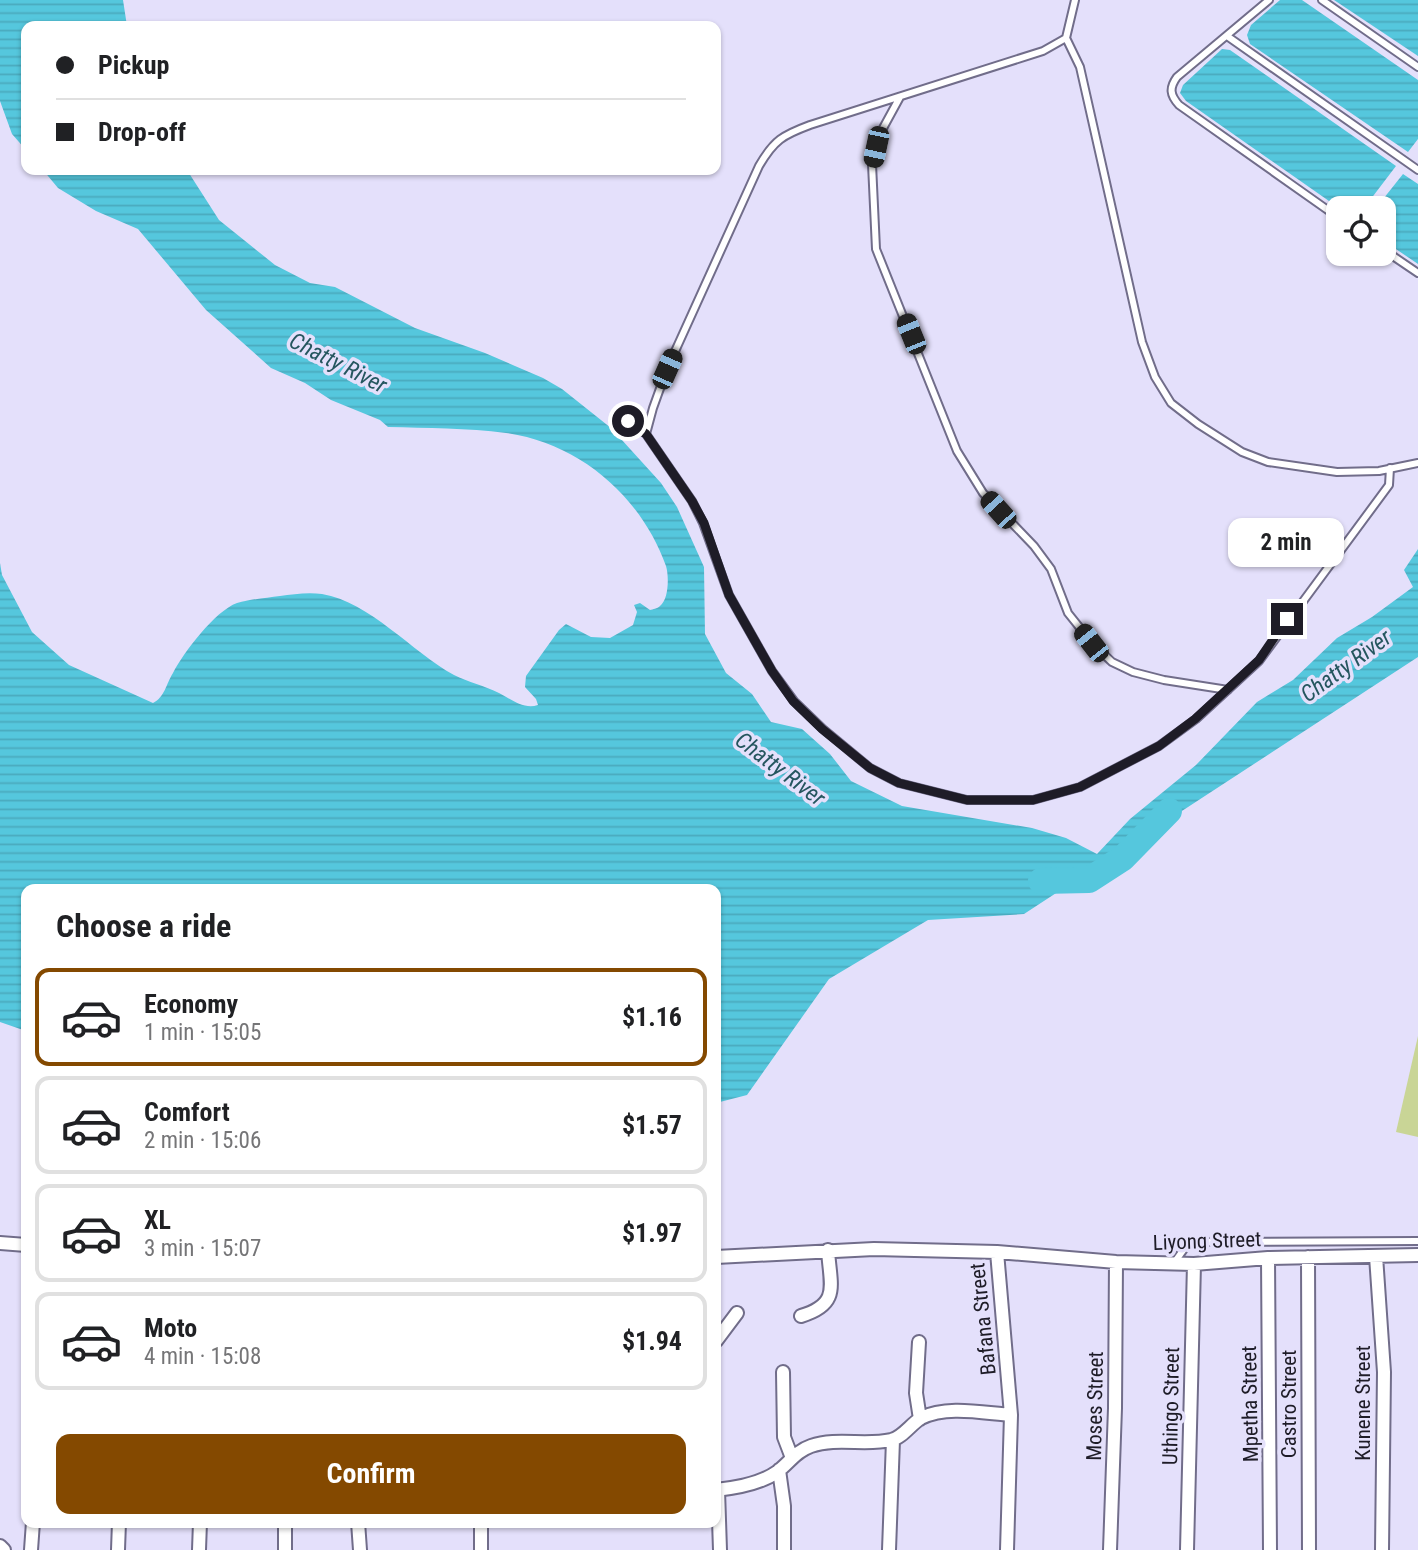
<!DOCTYPE html>
<meta charset="utf-8">
<style>
:root{--surface:#fff;--page:#f6f6f6;--text:#202124;--muted:#757577;--line:#e0e0e0;--accent:#844900}
body{margin:0;font-family:"Roboto Condensed",sans-serif;background:var(--page);color:var(--text);height:100vh;display:flex;flex-direction:column;font-size:26px;white-space:nowrap}
*{box-sizing:border-box;margin:0}
p{font-size:23px;color:var(--muted)}
.icon{flex:none;width:38px;height:38px;fill:none;stroke:currentColor;stroke-width:2;stroke-linecap:round;stroke-linejoin:round}
.map{position:relative;flex:1;overflow:hidden}
.sheet{position:absolute;left:21px;top:884px;width:700px;height:644px;display:flex;flex-direction:column;background:var(--surface);border-radius:14px;box-shadow:0 2px 5px #0004}
.sheet>*{flex:none}
.guide{position:absolute;left:21px;top:21px;width:700px;height:154px;border-radius:14px;box-shadow:0 2px 5px #0004;display:grid;align-content:center;height:154px;padding:0 35px;background:var(--surface)}
.buttons{position:absolute;left:1326px;top:196px;display:grid;gap:14px}
.buttons a{display:grid;place-items:center;width:70px;height:70px;border-radius:14px;background:var(--surface);box-shadow:0 2px 5px #0004;font-size:35px}
.end{position:absolute;width:32px;height:32px;margin:-16px;border:9px solid #1e1c27;background:#fff;box-shadow:0 0 0 4px #fff}
.from{border-radius:50%}
.bubble{position:absolute;height:49px;border-radius:14px;background:var(--surface);box-shadow:0 2px 5px #0004;font-size:23px;font-weight:700;line-height:49px;text-align:center}
.car{position:absolute;width:21px;height:42px;margin:-21px -10px;border-radius:9px;box-shadow:0 0 5px 2px #0007;background:linear-gradient(#222 24%,#8ab4d8 0 40%,#222 0 76%,#8ab4d8 0 86%,#222 0)}
.guide b{display:flex;align-items:center;gap:24px;height:66px;font-size:26px}
.guide b+b{border-top:2px solid var(--line)}
.guide i{width:18px;height:18px;background:var(--text)}
ul{padding:0;list-style:none}
li{display:flex;align-items:center;gap:21px;height:98px;margin:0 14px 10px;padding:0 21px;border:4px solid var(--line);border-radius:14px}
li div{flex:1}
li b{display:block;font-size:26px}
li em{font-style:normal;font-weight:700}
li.selected{border-color:var(--accent)}
li>.icon{width:63px;height:63px;stroke-width:1.5}
h2{padding:0 35px;font-size:32px;line-height:84px}
.primary-button{display:flex;gap:14px;margin-top:auto;padding:14px 35px}
.primary-button a{flex:1;height:80px;border-radius:14px;background:var(--accent);color:#fff;font-size:28px;font-weight:700;line-height:80px;text-align:center}
.map>svg:first-child{display:block}
.grass{fill:#c9d596}
.water{fill:url(#water-rules)}
.lines{fill:none;stroke-linecap:round;stroke-linejoin:round}
.river{stroke:#55c7dd;stroke-width:26}
.lane-casing{stroke:#716d8a;stroke-width:10}
.street-casing{stroke:#716d8a;stroke-width:16}
.lane{stroke:#fff;stroke-width:6}
.street{stroke:#fff;stroke-width:12}
.route{stroke:#1e1c27;stroke-width:9}
.labels{text-anchor:middle;dominant-baseline:central;stroke-width:7;stroke-linejoin:round;paint-order:stroke}
.street-label{font-size:21px;fill:#1e1c27;stroke:#e4e0fb}
.water-label{font-size:23px;font-style:italic;fill:#25565f;stroke:#e4e0fb}
</style>
<div class="map">
<svg width="1418" height="1550" viewBox="0 0 1418 1550">
<defs>
<pattern id="water-rules" width="6" height="5" patternUnits="userSpaceOnUse" patternTransform="scale(1.75)"><rect width="6" height="5" fill="#55c7dd"/><path d="M0 2.5h6" fill="none" stroke="#4aaabe"/></pattern>
</defs>
<rect width="100%" height="100%" fill="#e4e0fb"/>
<path class="grass" d="M1418,1036V1137L1396,1132Z"/>
<path class="water" d="M0,0H123L127,26H26V150L12,134L0,101Z
M1280,0H1302L1418,80V139L1408,152L1250,44L1247,35L1251,25Z
M1334,0H1418V56Z
M1222,49L1230,50L1396,166L1364,208H1339L1186,101L1180,93L1183,85Z
M43,170H187L219,220L275,265L310,283L335,287L415,328L485,353L543,378L562,389L611,428L661,483L677,507L704,567L705,634L726,673L752,694L771,722L802,729L830,754L851,781L902,806L1032,828L1066,838L1097,854L1130,819L1196,765L1257,702L1293,680L1337,638L1372,617L1413,587L1404,570L1418,549V657L1024,914L928,920L829,979L747,1095L716,1103V889H26V1031L0,1022V563L2,575L32,632L69,665L153,703C165,697 166,684 173,673C184,652 215,611 237,603C251,599 266,598 280,596C293,594 309,592 322,594C370,602 412,652 454,675C468,682 485,686 499,693C511,699 524,710 538,705L536,699L525,687L526,676L559,630L566,624L591,637L610,638L633,625L637,612L634,605L640,603L650,610C653,609 657,609 660,606C669,599 669,576 666,566C641,496 579,443 506,433C467,428 427,428 388,427L380,420L331,400L305,383L271,368L206,310L138,229L96,211L58,188Z
M1403,174L1418,184V264L1384,241V208H1376Z"/>
<g class="lines">
<path class="river" d="M1041,881L1089,880L1123,858L1169,811"/>
<defs>
<path id="lane" d="M1269,0L1177,77C1169,88 1170,95 1179,105L1339,218
M1322,0L1418,67
M1227,36L1418,170
M1066,38L1080,67L1142,342L1155,377L1171,403L1198,424L1242,452L1268,462L1337,472L1379,471L1418,463
M900,97L882,130L872,164L876,249L957,451L983,493L1034,546L1051,569L1068,613L1092,643L1112,662L1133,672L1164,680L1228,690
M1384,250L1418,273
M628,421L646,434L692,501L703,523L729,595L772,671L794,701L823,729L870,768L899,783L967,800H1033L1080,787L1159,746L1196,719L1259,661L1389,485L1390,468
M646,434L653,408L667,369L759,166C774,140 783,135 810,125L1043,51L1066,38L1075,0
M1174,1263L1184,1249L1194,1242L1418,1241"/>
<path id="street" d="M0,1243L26,1245
M997,1252L1116,1262L1194,1264L1268,1258L1418,1255
M1376,1256L1384,1372L1382,1550
M716,1257L874,1249L997,1252L1011,1415L1007,1550
M1308,1257L1309,1550
M1268,1258L1270,1550
M801,1316C841,1304 830,1285 828,1250
M716,1341L737,1313
M919,1342L916,1393L920,1419
M783,1372L784,1437L792,1458
M779,1470L784,1506V1550
M716,1490C736,1488 760,1484 777,1472C789,1463 796,1451 811,1446C837,1437 865,1446 891,1440C902,1438 911,1424 921,1418C947,1405 983,1413 1011,1415
M718,1490L720,1550
M358,1522L360,1550
M481,1522V1550
M0,1546L4,1550
M31,1550L33,1522
M118,1550L119,1522
M199,1550L200,1522
M285,1550V1522
M889,1550L893,1440
M1110,1550L1115,1408L1116,1262
M1187,1550L1194,1264"/>
</defs>
<use href="#lane" class="lane-casing"/>
<use href="#street" class="street-casing"/>
<use href="#lane" class="lane"/>
<use href="#street" class="street"/>
</g>
<g class="lines">
<path class="route" d="M628,421L646,434L692,501L704,523L729,595L772,671L793,701L822,729L870,768L899,783L967,800H1033L1080,787L1159,746L1195,719L1259,660L1287,619"/>
</g>
<g class="labels">
<g class="street-label">
<text transform="translate(1207 1241) rotate(-2)">Liyong Street</text>
<text transform="translate(983 1319) rotate(-96)">Bafana Street</text>
<text transform="translate(1363 1403) rotate(-90)">Kunene Street</text>
<text transform="translate(1250 1404) rotate(-91)">Mpetha Street</text>
<text transform="translate(1289 1404) rotate(-90)">Castro Street</text>
<text transform="translate(1095 1406) rotate(-89)">Moses Street</text>
<text transform="translate(1171 1406) rotate(-89)">Uthingo Street</text>
</g>
<g class="water-label">
<text transform="translate(338 363) rotate(27)">Chatty River</text>
<text transform="translate(1346 666) rotate(-36)">Chatty River</text>
<text transform="translate(780 769) rotate(37)">Chatty River</text>
</g>
</g>
</svg>
<div class="buttons">
<a><svg class="icon" aria-label="locate" viewBox="0 0 24 24"><circle cx="12" cy="12" r="6"/><path d="M12 2v4M12 18v4M2 12h4M18 12h4"/></svg></a>
</div>
<i class="end from" style="left:628px;top:421px"></i>
<i class="end" style="left:1287px;top:619px"></i>
<div class="bubble" style="left:1228px;top:518px;width:116px">2 min</div>
<i class="car" style="left:876px;top:147px;rotate:192deg"></i>
<i class="car" style="left:911px;top:334px;rotate:338deg"></i>
<i class="car" style="left:667px;top:369px;rotate:24deg"></i>
<i class="car" style="left:998px;top:510px;rotate:318deg"></i>
<i class="car" style="left:1091px;top:643px;rotate:322deg"></i>
<div class="guide">
<b><i class="from"></i>Pickup</b>
<b><i></i>Drop-off</b>
</div>
<section class="sheet">
<h2>Choose a ride</h2>
<ul>
<li class="selected"><svg class="icon" aria-label="car" viewBox="0 0 24 24"><path d="M5 17H2v-5l4-1 3-4h7l3 4 3 1v5h-3M9 17h6M6 11h13"/><circle cx="7" cy="17" r="2"/><circle cx="17" cy="17" r="2"/></svg><div><b>Economy</b><p>1 min · 15:05</p></div><em>$1.16</em></li>
<li><svg class="icon" aria-label="car" viewBox="0 0 24 24"><path d="M5 17H2v-5l4-1 3-4h7l3 4 3 1v5h-3M9 17h6M6 11h13"/><circle cx="7" cy="17" r="2"/><circle cx="17" cy="17" r="2"/></svg><div><b>Comfort</b><p>2 min · 15:06</p></div><em>$1.57</em></li>
<li><svg class="icon" aria-label="car" viewBox="0 0 24 24"><path d="M5 17H2v-5l4-1 3-4h7l3 4 3 1v5h-3M9 17h6M6 11h13"/><circle cx="7" cy="17" r="2"/><circle cx="17" cy="17" r="2"/></svg><div><b>XL</b><p>3 min · 15:07</p></div><em>$1.97</em></li>
<li><svg class="icon" aria-label="car" viewBox="0 0 24 24"><path d="M5 17H2v-5l4-1 3-4h7l3 4 3 1v5h-3M9 17h6M6 11h13"/><circle cx="7" cy="17" r="2"/><circle cx="17" cy="17" r="2"/></svg><div><b>Moto</b><p>4 min · 15:08</p></div><em>$1.94</em></li>
</ul>
<div class="primary-button"><a>Confirm</a></div>
</section>
</div>
